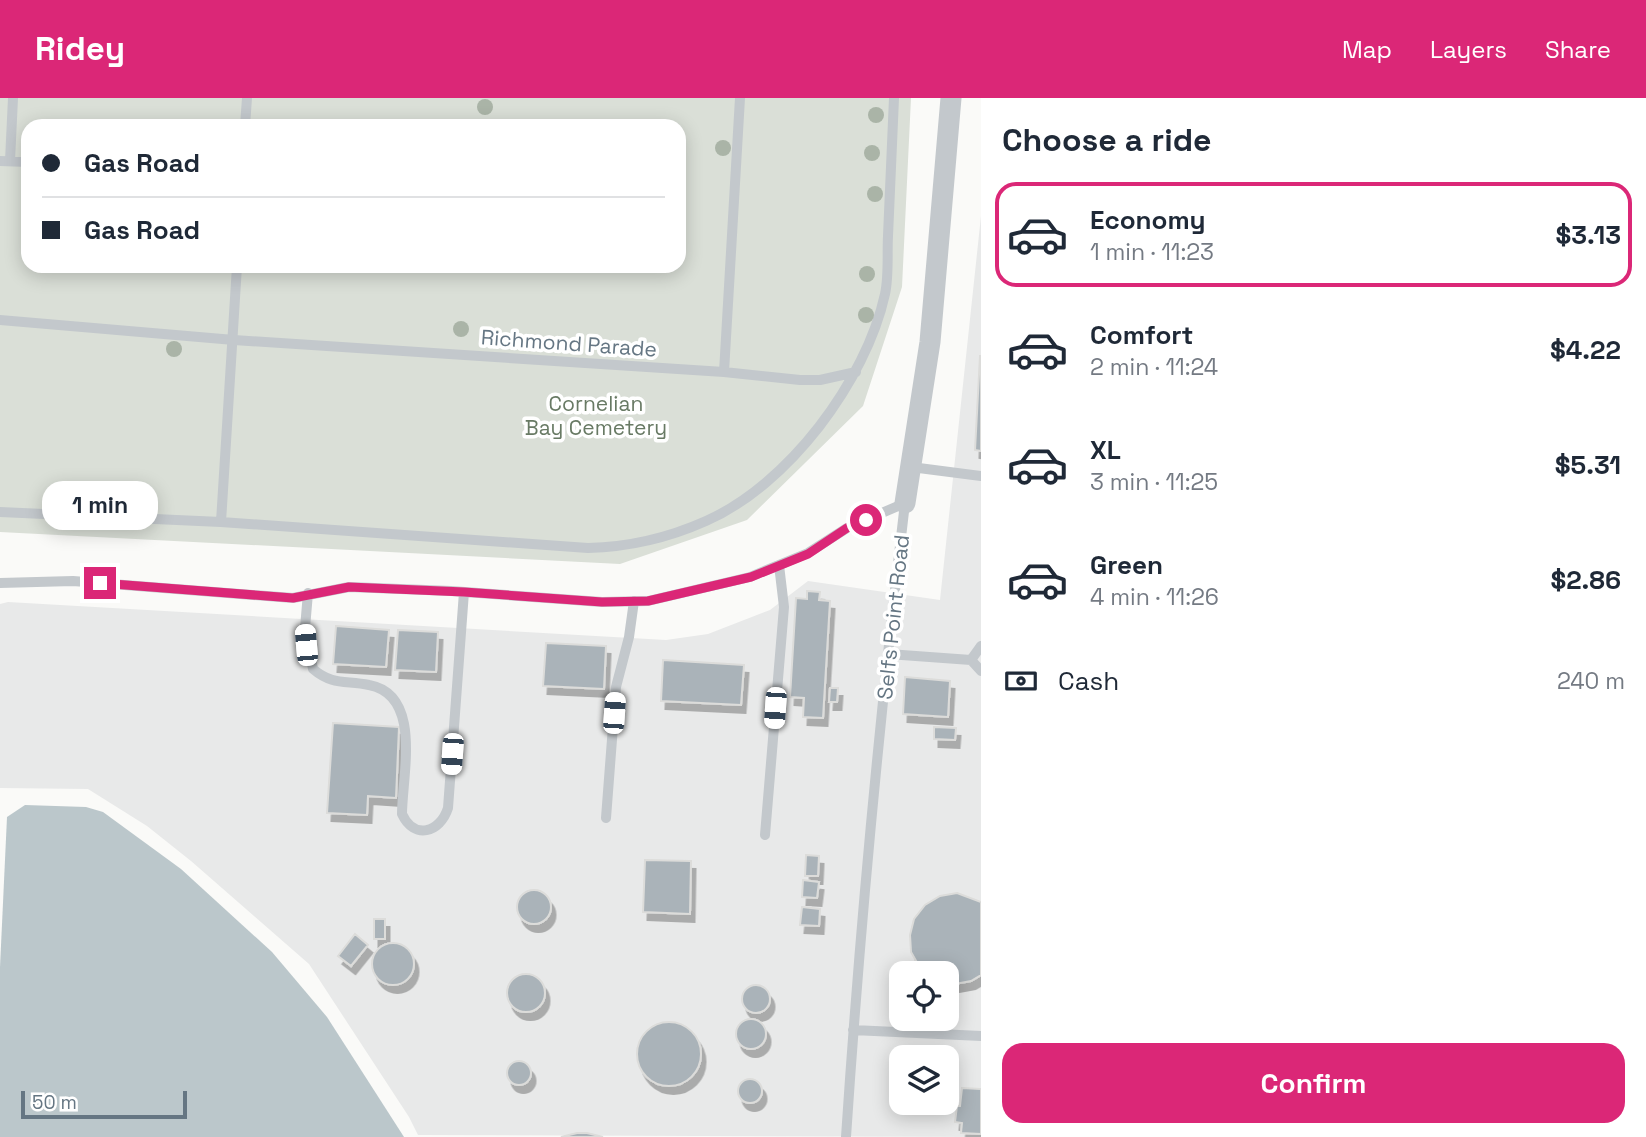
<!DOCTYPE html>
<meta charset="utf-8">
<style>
:root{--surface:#fff;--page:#f6f6f7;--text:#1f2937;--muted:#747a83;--line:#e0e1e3;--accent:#db2777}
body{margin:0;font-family:"Space Grotesk",sans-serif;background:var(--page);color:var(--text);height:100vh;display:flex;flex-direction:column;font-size:26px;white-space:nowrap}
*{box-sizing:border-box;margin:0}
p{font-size:23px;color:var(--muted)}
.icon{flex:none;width:38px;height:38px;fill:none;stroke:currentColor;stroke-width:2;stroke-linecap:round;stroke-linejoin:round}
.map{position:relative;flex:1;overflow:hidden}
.sheet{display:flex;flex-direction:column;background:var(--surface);width:665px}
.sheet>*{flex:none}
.top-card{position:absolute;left:21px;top:21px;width:665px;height:154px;border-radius:21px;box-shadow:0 4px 18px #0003;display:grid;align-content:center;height:154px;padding:0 21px;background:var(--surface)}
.fabs{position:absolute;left:889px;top:863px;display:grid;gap:14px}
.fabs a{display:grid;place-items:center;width:70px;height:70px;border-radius:14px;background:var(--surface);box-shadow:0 4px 18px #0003;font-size:35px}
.scale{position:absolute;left:21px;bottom:18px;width:166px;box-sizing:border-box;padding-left:7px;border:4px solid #657683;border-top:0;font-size:19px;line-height:24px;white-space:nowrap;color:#657683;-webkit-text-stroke:5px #fff;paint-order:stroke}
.end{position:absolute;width:32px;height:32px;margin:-16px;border:9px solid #db2777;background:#fff;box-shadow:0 0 0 4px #fff}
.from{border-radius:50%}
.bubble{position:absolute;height:49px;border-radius:21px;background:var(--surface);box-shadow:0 4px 18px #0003;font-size:23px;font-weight:800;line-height:49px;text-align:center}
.car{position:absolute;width:21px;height:42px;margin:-21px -10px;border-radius:9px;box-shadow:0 0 5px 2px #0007;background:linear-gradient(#fff 24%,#345 0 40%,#fff 0 76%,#345 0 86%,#fff 0)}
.top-card b{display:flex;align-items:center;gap:24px;height:66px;font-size:26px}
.top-card b+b{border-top:2px solid var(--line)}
.top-card i{width:18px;height:18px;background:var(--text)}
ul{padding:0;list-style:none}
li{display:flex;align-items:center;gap:21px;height:105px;margin:0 14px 10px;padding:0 7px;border:4px solid transparent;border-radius:21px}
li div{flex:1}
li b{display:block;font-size:26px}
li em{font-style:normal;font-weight:800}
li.on{border-color:var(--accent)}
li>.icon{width:63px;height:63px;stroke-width:1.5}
h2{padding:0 21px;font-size:32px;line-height:84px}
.pay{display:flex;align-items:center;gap:18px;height:77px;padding:0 21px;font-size:26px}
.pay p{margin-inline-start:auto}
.action{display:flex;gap:14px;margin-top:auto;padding:14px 21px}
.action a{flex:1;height:80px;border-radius:21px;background:var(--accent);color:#fff;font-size:28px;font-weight:800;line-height:80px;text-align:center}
header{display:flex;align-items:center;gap:42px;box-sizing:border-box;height:98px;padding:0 35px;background:var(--accent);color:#fff}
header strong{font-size:33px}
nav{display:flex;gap:38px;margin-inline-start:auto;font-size:24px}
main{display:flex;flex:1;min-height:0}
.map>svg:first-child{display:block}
.built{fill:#e8e9e9;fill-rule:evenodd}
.green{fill:#dadfd7;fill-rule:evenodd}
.water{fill:#bbc7cb}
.building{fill:#aab3b9;stroke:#dcdcda;stroke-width:2;filter:url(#shadow)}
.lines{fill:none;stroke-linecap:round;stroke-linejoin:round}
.lane{stroke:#c3c8cc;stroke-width:10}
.street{stroke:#c3c8cc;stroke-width:21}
.tree{fill:#aab4a7}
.route{stroke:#db2777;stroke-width:9}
.labels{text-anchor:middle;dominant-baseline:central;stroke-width:7;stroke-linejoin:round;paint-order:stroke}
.street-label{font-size:21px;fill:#657683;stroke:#fff}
.park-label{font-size:21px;fill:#687a64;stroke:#fff}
</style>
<header>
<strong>Ridey</strong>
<nav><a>Map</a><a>Layers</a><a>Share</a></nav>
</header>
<main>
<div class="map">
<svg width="981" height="1039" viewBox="0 0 981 1039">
<defs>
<filter id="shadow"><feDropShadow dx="4.5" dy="8" stdDeviation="0" flood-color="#0004"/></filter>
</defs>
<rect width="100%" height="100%" fill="#fafaf8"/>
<path class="built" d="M981,118V1039L418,1037L409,1019L309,866L191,763L147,728L88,691L0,690V506L8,504L666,542L708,536L770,512L808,483L940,502ZM901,875H947V920H901ZM901,959H947V1004H901Z"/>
<path class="green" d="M0,0H911L902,189L863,308L747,422L620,466L0,434ZM28,28H679V168H28Z"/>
<path class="water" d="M25,707L86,709L103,714L181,771L272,854L327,919L404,1039H0V869L7,719Z"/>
<path class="building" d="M980,258H981V353L975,352Z
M807,493L820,494L819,502L830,503L823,620L803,619L804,600L790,599L796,500L807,501Z
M336,528L389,532L386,569L333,566Z
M398,532L438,534L436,574L395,572Z
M546,545L606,548L604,591L543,588Z
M663,562L744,567L741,607L661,603Z
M905,579L950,583L948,619L903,616Z
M830,590H838L837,604H829Z
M333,625L399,629L396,700L368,698L367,717L327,715Z
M934,629L956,630L955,642L934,641Z
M806,757L819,758L818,778H805Z
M645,762L691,763L690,816L643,814Z
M803,782L819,784L817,800L802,799Z
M517 809a17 17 0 1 1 34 0a17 17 0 1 1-34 0Z
M957,795L981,804V877L971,883L955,886L947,885V875H925L919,868L911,854L910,837L914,821L925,807L940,798Z
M802,809L820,811L819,828L800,827Z
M374,821H385V841H374Z
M355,836L368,847L351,868L338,858Z
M372 866a21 21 0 1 1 42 0a21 21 0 1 1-42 0Z
M507 895a19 19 0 1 1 38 0a19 19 0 1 1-38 0Z
M742 901a14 14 0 1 1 28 0a14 14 0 1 1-28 0Z
M736 936a15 15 0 1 1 30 0a15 15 0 1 1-30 0Z
M637 956a32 32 0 1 1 64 0a32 32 0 1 1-64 0Z
M507 975a12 12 0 1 1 24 0a12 12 0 1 1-24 0Z
M738 993a12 12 0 1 1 24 0a12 12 0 1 1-24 0Z
M962,990L981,991V1036L961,1035L962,1025L955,1024L957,1008H960Z
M577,1035H587L603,1039H561Z"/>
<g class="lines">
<path class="lane" d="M245,28L247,0
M0,63L28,64
M10,63L13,0
M0,222L234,242L724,274L800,282H820L856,274
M724,274L740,0
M911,369L981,378
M0,414L221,424L588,450C630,449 668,440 706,423C788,387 866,283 885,196C889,178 887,157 888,138C890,92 892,46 894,0
M221,424L237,168
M0,485L73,483L293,500L349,489L451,493L602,504L648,503L750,479L808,455L847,430L905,405C880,616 860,828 846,1039
M308,495L305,530L313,571C333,588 346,582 369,587C423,597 402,678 402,716C414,742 440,735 448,710L464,494
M888,556L971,562L981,573
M971,562L981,548
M606,720L616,589L629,539L634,503
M765,737L784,509L779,467
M853,932L981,938"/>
<path class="street" d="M905,405L930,244L951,0"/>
</g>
<g class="tree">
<circle cx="485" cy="9" r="8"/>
<circle cx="876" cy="17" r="8"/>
<circle cx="723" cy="50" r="8"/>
<circle cx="872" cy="55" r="8"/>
<circle cx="875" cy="96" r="8"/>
<circle cx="867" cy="176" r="8"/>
<circle cx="866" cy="217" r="8"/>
<circle cx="461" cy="231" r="8"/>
<circle cx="174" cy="251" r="8"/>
</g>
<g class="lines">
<path class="route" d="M100,485L293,500L349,489L464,494L602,504L648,503L751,479L808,456L847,430L866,422"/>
</g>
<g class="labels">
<g class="street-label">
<text transform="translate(569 245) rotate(4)">Richmond Parade</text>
<text transform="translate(893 519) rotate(-84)">Selfs Point Road</text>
</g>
<g class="park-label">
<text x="596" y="305">Cornelian<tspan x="596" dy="24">Bay Cemetery</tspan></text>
</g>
</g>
</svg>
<div class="fabs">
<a><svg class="icon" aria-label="locate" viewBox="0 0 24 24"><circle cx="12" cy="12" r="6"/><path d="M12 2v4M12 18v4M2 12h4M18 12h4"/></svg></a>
<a><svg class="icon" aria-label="layers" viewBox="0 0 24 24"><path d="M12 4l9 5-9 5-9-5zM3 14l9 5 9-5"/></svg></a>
</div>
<div class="scale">50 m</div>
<i class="end from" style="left:866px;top:422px"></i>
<i class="end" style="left:100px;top:485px"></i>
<div class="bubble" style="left:42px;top:383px;width:116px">1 min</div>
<i class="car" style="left:306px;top:547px;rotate:355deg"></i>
<i class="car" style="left:775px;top:610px;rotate:184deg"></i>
<i class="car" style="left:614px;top:615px;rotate:4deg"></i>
<i class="car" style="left:452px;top:656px;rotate:184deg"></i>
<div class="top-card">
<b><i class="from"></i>Gas Road</b>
<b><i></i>Gas Road</b>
</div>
</div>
<section class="sheet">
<h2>Choose a ride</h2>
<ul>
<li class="on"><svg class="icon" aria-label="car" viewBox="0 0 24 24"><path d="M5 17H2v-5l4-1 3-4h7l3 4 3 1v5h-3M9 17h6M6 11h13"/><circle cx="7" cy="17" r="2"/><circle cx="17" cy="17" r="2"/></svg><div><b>Economy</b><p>1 min · 11:23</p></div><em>$3.13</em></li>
<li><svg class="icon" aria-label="car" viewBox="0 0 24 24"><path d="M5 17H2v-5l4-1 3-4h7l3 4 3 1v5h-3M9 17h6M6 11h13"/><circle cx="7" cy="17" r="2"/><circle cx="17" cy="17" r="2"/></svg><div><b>Comfort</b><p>2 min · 11:24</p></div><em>$4.22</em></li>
<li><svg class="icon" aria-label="car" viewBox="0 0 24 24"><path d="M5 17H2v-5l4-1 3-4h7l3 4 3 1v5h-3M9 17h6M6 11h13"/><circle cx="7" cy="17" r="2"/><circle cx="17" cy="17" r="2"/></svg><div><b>XL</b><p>3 min · 11:25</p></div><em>$5.31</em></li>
<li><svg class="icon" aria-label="car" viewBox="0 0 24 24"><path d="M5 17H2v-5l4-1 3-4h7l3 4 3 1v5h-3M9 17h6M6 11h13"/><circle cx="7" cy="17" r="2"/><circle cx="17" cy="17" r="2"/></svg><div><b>Green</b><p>4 min · 11:26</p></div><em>$2.86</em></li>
</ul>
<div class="pay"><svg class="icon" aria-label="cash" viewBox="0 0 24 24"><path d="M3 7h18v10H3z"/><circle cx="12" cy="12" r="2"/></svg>Cash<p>240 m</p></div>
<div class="action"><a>Confirm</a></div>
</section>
</main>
